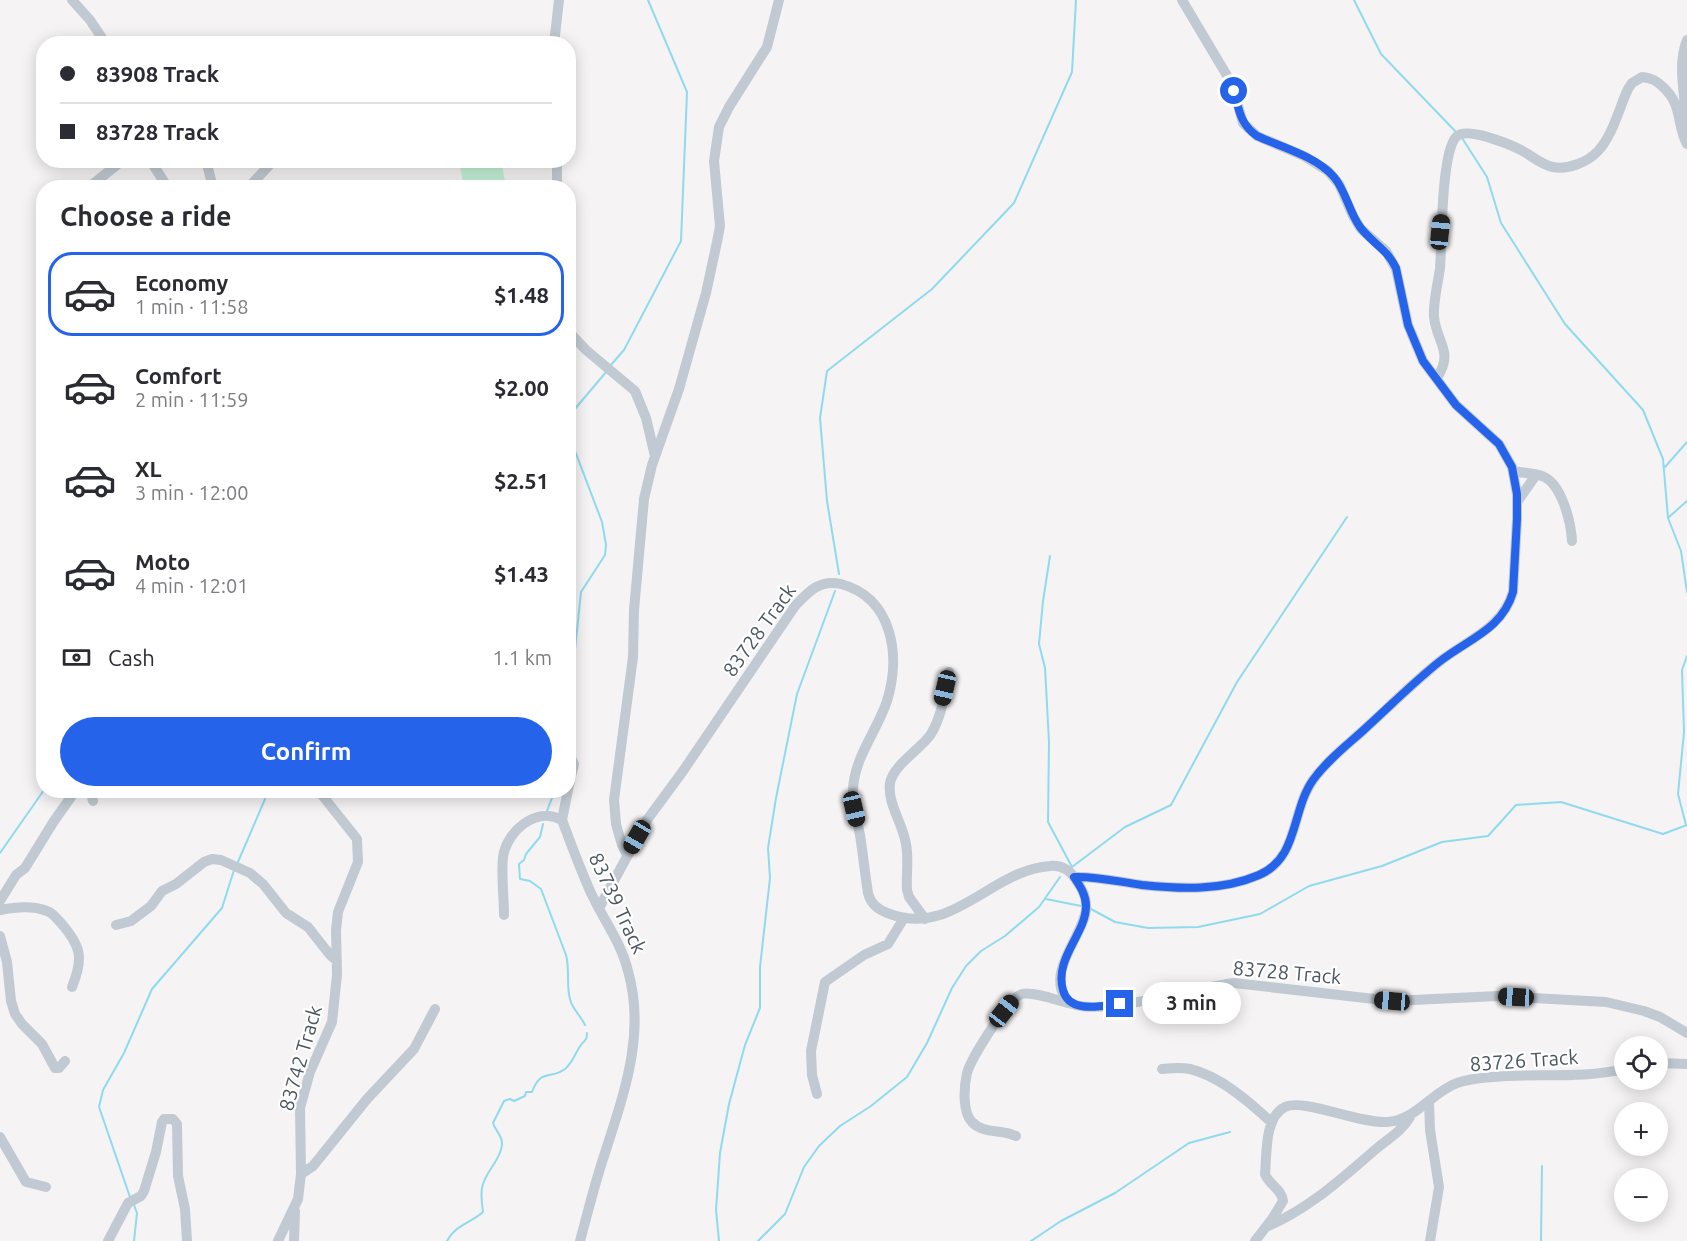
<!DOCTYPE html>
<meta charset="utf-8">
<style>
:root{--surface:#fff;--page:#f7f7f7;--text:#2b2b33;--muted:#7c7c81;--line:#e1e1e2;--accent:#2563eb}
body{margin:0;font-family:Ubuntu,sans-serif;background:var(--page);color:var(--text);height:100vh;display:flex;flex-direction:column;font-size:22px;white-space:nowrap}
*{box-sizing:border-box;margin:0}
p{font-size:20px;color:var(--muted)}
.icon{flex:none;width:33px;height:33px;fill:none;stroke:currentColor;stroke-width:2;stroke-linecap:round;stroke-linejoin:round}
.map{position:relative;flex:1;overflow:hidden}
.panel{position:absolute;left:36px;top:180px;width:540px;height:618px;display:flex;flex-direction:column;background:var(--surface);border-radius:24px;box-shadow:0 3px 15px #0003}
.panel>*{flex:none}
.hud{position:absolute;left:36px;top:36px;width:540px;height:132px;border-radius:24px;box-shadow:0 3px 15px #0003;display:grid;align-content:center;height:132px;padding:0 24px;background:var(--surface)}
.controls{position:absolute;left:1614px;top:1036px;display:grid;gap:12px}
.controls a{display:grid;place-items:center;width:54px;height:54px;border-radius:50%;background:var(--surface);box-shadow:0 3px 15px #0003;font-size:30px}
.end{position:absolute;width:27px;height:27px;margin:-14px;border:8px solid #2563eb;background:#fff;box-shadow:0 0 0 3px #fff}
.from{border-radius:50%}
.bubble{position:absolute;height:42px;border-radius:21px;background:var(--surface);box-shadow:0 3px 15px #0003;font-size:20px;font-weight:600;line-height:42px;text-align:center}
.car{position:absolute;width:18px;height:36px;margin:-18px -9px;border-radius:8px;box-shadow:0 0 4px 2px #0007;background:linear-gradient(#222 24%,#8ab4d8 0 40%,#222 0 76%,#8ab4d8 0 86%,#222 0)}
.hud b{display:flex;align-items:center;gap:21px;height:57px;font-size:22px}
.hud b+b{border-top:2px solid var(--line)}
.hud i{width:15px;height:15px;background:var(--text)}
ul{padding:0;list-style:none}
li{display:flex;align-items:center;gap:18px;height:84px;margin:0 12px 9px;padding:0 12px;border:3px solid transparent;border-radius:24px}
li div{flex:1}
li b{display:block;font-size:22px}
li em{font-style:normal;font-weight:600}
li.selected{border-color:var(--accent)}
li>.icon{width:54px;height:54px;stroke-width:1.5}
h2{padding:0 24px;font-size:27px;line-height:72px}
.pay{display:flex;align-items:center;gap:15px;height:66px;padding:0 24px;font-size:22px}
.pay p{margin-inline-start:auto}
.action{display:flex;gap:12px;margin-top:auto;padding:12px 24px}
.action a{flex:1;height:69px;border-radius:36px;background:var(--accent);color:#fff;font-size:24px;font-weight:600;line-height:69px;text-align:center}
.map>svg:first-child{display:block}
.grass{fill:#c3f1d5}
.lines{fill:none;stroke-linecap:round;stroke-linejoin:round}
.stream{stroke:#90daee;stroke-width:2}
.minor{stroke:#c1cad2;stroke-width:10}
.route{stroke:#2563eb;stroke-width:8}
.labels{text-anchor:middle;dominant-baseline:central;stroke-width:4.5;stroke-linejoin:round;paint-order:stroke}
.street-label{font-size:20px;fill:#4a5661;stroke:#fff}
</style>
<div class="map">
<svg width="1687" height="1241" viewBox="0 0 1687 1241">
<rect width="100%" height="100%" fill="#f5f3f3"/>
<path class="grass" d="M459,161H501L506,187H464Z"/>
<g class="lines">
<path class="stream" d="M1354,0L1381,54L1456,132
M1462,138L1487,177L1501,223L1565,324L1643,410L1663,459L1668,518L1681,551L1687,592
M610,366L624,350L681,241L687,92L648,0
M1665,467L1687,442
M1669,517L1687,501
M1050,556L1043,601L1039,644L1045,668L1049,742L1048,822L1072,867L1125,827L1171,805L1237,682L1347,517
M839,574L827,501L820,418L827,371L932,289L1014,203L1072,72L1076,0
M568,717L581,592L605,555L606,545L602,522L572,443L574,410L607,371
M547,811L555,790
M543,824L540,837L526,854L524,860L519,864L520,879L530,881L541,889L566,955C570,969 566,985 570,999C572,1009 581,1016 585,1025
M1686,825L1678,794L1684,732L1682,670L1687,656
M0,853L44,790
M238,862L265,799
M1046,899L1081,906
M1091,909L1115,922L1148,928L1198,927L1260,914L1309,886L1382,866L1442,842L1488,836L1516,805L1561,802L1663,834L1687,825
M130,1197L99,1107L103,1090L124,1053L152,989L222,908L234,870
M134,1205L137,1213L134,1241
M447,1241C455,1225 471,1223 483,1212C482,1205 481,1194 482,1188C485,1171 500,1162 502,1145C503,1135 495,1131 493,1123L504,1101L510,1099L514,1101L525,1096L526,1092H532C541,1068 550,1080 565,1069C573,1062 575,1053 581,1045C585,1040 587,1040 587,1033
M719,1241L716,1210L720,1153L729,1104L745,1045L760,1008V967L770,878L768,848L776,798L797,694L835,591
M758,1241L785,1214L804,1167L819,1146L840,1126L871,1106L907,1077L927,1043L952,988L966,966L981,951L1005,936L1039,907L1060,877
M1031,1241L1061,1221L1115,1193L1189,1143L1230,1132
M1541,1241L1542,1166"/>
<path class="minor" d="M72,0L90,20L106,44
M554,44L559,0
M1685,126C1687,97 1676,68 1687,40
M150,160L168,188
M206,160L213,188
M93,184L123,160
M248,188L274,160
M557,188V160
M568,331L586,350L635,391L646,418L655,456
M1437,378C1454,351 1437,344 1434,317C1433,301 1438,284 1440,268C1442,242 1441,154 1456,137C1466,126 1509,144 1521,150C1531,155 1541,165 1553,167C1568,170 1588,162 1598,151C1613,135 1619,108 1628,89L1632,83L1642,77C1652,78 1657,81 1663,87C1683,105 1676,124 1687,144
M1513,471C1522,473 1533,473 1542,476C1562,483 1571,523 1572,541
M1517,502L1536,475
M568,752L574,764L568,790
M90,790L93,801
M562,820L568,790
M627,855L622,845L616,824L614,800L633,657L634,610L644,499L652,465L679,389L706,293L717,242L720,226L714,161L719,127L729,107L767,47L779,0
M1074,877C1097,876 1119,882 1142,885C1180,889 1222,891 1259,875C1299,858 1291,811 1313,780C1328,759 1350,743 1368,726C1392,704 1414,682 1439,662C1468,639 1502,629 1513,592L1517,519V494L1512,467L1499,444L1456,405L1423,361L1408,325L1396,269L1386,251L1361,229L1353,216L1339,184L1328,171L1304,156L1257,136L1243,123L1232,84L1182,0
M0,901L16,875L25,868L54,821L76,790
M599,908L647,820L683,771L795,606C809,591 820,579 841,584C893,598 901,656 887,701C877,731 854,758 853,790C852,805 857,820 860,835C863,854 865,874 868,893C871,905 879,910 890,914C953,937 991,870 1050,866C1061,865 1070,870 1076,880C1082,888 1087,898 1086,909C1084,935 1046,971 1066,999C1083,1023 1205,985 1234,983L1392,1001L1498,996L1606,1002L1644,1011L1660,1017L1687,1033
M0,910C15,907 32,905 47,911C53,913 56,918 61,923C81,946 84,958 72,987
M504,915C504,896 501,876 503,857C507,831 536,806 562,820C571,844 580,869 591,893C603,919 621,942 628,971C646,1034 624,1093 605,1153C595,1182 588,1212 580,1241
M925,919L909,897L907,890C906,875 909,859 906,844C903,824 887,803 890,783C893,765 921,749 931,734C942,716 945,692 949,672
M116,925L131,921L151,906L162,891L176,884L204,862L212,859L221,860L250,873L263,884L286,913L308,927L330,955L337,961
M0,936L7,962L11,1001L15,1014L22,1024L42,1044L55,1068H59L65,1061
M1658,1063L1687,1064
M1162,1069C1171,1068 1181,1067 1190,1069C1220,1076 1250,1102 1272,1123
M817,1094L812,1075L811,1051L825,982L864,955L888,944L904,918
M1429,1101L1430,1130L1439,1187L1430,1241
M1016,1136C1002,1129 983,1134 972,1122C962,1112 964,1086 967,1073C971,1059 1008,998 1022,994C1033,991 1059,1001 1072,1004
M0,1137L26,1182L46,1187
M301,1174L313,1166L367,1099L414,1049L435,1009
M1266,1227C1309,1209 1341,1179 1376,1149C1388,1139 1402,1131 1410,1117
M108,1241L128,1203L141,1196L144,1191L156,1152L162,1122L164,1119H173L177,1124L178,1176L185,1209L187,1241
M278,1241L298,1199L301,1174L300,1108L310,1072L332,1022L337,975L336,930L338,912L358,862L357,839L318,790
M294,1241L295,1211
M1255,1241L1272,1219L1283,1201C1282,1189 1269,1185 1265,1174C1267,1155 1264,1117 1285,1107C1304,1098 1359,1124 1387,1122C1415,1121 1432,1092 1457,1083C1468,1079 1481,1078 1493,1077C1536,1073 1582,1079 1624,1069"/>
</g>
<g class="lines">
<path class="route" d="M1120,1004C1101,1006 1069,1014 1063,990C1054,958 1086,934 1086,906C1086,895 1080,886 1074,877C1097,876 1119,882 1142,885C1180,889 1222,891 1259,875C1299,858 1291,811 1313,780C1328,759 1350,743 1368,726C1392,704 1414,682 1439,662C1468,639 1502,630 1513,592L1517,519V494L1512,467L1499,444L1456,405L1423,361L1408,325L1396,268C1387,249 1372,243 1360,227C1349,212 1346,191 1334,177C1316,156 1281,147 1257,136C1240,124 1239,110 1234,91"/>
</g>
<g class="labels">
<g class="street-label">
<text transform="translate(759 630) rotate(-54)">83728 Track</text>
<text transform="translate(618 903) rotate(65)">83739 Track</text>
<text transform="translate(1287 972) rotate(5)">83728 Track</text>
<text transform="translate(300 1058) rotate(-74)">83742 Track</text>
<text transform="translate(1524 1060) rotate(-4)">83726 Track</text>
</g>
</g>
</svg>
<div class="controls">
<a><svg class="icon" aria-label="locate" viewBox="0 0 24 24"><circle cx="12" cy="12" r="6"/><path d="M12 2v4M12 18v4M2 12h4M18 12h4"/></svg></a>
<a>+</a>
<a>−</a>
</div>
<i class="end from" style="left:1234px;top:91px"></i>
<i class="end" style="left:1120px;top:1004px"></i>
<div class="bubble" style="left:1142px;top:982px;width:99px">3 min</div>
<i class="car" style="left:1440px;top:232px;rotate:6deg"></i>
<i class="car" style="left:945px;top:688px;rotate:193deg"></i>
<i class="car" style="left:854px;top:809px;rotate:167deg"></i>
<i class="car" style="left:637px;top:837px;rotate:210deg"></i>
<i class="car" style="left:1516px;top:997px;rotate:273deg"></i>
<i class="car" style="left:1392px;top:1001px;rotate:275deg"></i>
<i class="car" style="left:1004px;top:1011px;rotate:38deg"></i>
<div class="hud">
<b><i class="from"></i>83908 Track</b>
<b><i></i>83728 Track</b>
</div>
<section class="panel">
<h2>Choose a ride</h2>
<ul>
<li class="selected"><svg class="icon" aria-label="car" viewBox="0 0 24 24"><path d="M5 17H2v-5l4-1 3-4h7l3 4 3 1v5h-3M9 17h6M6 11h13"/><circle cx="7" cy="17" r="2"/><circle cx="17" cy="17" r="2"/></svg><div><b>Economy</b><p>1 min · 11:58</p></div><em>$1.48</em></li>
<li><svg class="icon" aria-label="car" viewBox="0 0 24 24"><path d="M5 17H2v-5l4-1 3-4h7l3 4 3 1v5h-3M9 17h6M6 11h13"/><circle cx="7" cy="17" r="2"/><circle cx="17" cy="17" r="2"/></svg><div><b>Comfort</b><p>2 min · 11:59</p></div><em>$2.00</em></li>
<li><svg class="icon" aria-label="car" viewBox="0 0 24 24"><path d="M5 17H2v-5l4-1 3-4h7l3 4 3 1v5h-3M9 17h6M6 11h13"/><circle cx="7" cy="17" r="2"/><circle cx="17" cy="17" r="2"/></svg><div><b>XL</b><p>3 min · 12:00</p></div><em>$2.51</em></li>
<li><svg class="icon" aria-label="car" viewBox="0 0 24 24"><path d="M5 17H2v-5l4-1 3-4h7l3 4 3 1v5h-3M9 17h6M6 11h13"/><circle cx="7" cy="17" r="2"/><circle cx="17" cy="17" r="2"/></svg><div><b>Moto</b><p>4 min · 12:01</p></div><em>$1.43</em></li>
</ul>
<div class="pay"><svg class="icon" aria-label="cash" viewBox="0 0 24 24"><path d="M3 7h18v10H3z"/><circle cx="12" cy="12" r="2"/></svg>Cash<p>1.1 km</p></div>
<div class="action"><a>Confirm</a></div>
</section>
</div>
